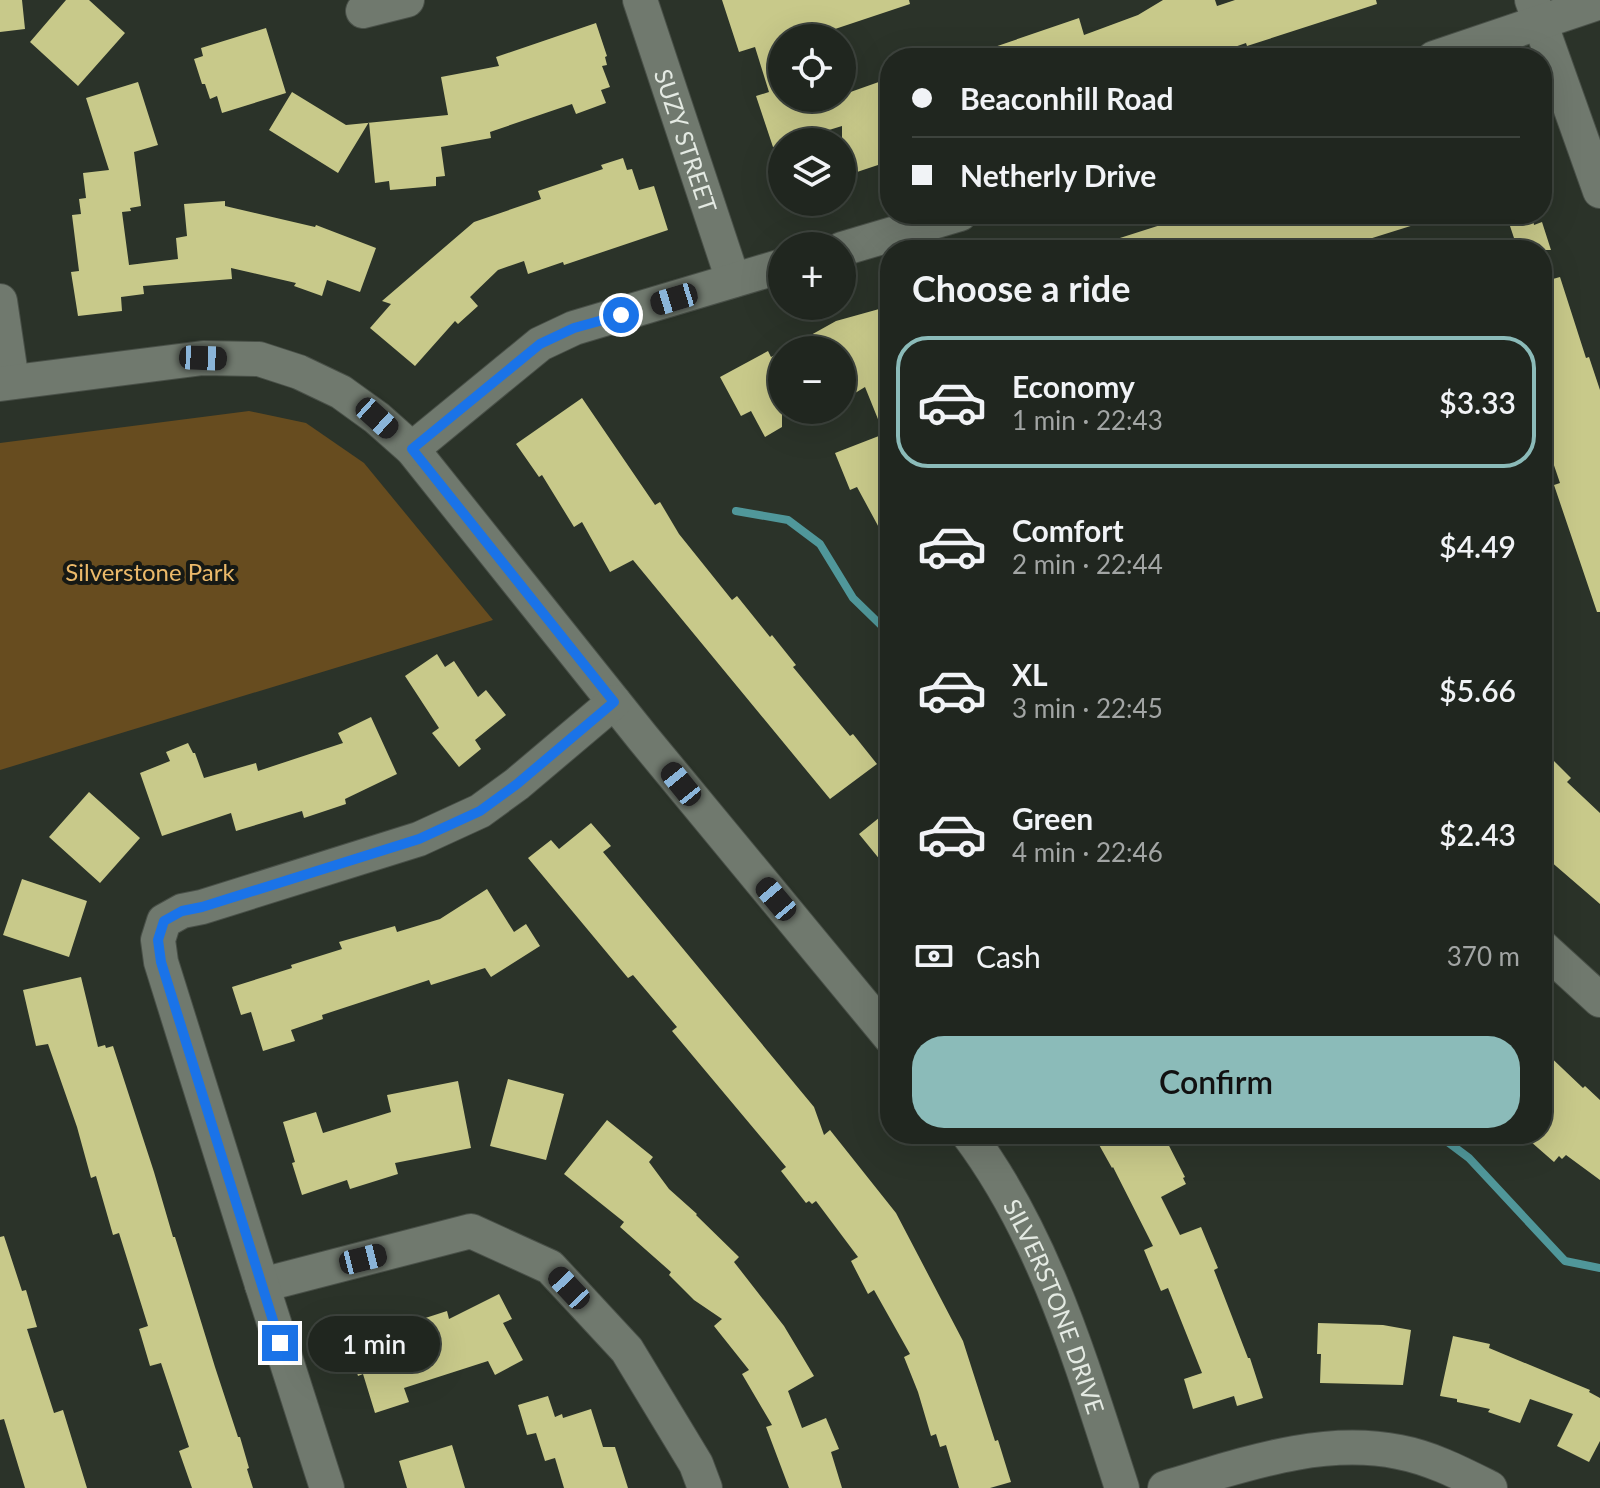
<!DOCTYPE html>
<meta charset="utf-8">
<style>
:root{--surface:#20261f;--page:#2d322c;--text:#f1f3f6;--muted:#a2a5a4;--line:#3d433d;--accent:#8bbbb9}
body{margin:0;font-family:Lato,sans-serif;background:var(--page);color:var(--text);height:100vh;display:flex;flex-direction:column;font-size:30px;white-space:nowrap}
*{box-sizing:border-box;margin:0}
p{font-size:26px;color:var(--muted)}
.icon{flex:none;width:44px;height:44px;fill:none;stroke:currentColor;stroke-width:2;stroke-linecap:round;stroke-linejoin:round}
.map{position:relative;flex:1;overflow:hidden}
.details{position:absolute;left:880px;top:240px;width:672px;height:904px;display:flex;flex-direction:column;background:var(--surface);border-radius:32px;box-shadow:0 8px 32px #0002,0 0 0 2px var(--line)}
.details>*{flex:none}
.top-card{position:absolute;left:880px;top:48px;width:672px;height:176px;border-radius:32px;box-shadow:0 8px 32px #0002,0 0 0 2px var(--line);display:grid;align-content:center;height:176px;padding:0 32px;background:var(--surface)}
.buttons{position:absolute;left:768px;top:24px;display:grid;gap:16px}
.buttons a{display:grid;place-items:center;width:88px;height:88px;border-radius:50%;background:var(--surface);box-shadow:0 8px 32px #0002,0 0 0 2px var(--line);font-size:40px}
.end{position:absolute;width:36px;height:36px;margin:-18px;border:10px solid #1a73e8;background:#fff;box-shadow:0 0 0 4px #fff}
.from{border-radius:50%}
.bubble{position:absolute;height:56px;border-radius:28px;background:var(--surface);box-shadow:0 8px 32px #0002,0 0 0 2px var(--line);font-size:26px;font-weight:600;line-height:56px;text-align:center}
.car{position:absolute;width:24px;height:48px;margin:-24px -12px;border-radius:10px;box-shadow:0 0 6px 2px #0007;background:linear-gradient(#222 24%,#8ab4d8 0 40%,#222 0 76%,#8ab4d8 0 86%,#222 0)}
.top-card b{display:flex;align-items:center;gap:28px;height:76px;font-size:30px}
.top-card b+b{border-top:2px solid var(--line)}
.top-card i{width:20px;height:20px;background:var(--text)}
ul{padding:0;list-style:none}
li{display:flex;align-items:center;gap:24px;height:132px;margin:0 16px 12px;padding:0 16px;border:4px solid transparent;border-radius:32px}
li div{flex:1}
li b{display:block;font-size:30px}
li em{font-style:normal;font-weight:600}
li.selected{border-color:var(--accent)}
li>.icon{width:72px;height:72px;stroke-width:1.5}
h2{padding:0 32px;font-size:36px;line-height:96px}
.pay{display:flex;align-items:center;gap:20px;height:88px;padding:0 32px;font-size:30px}
.pay p{margin-inline-start:auto}
.cta{display:flex;gap:16px;margin-top:auto;padding:16px 32px}
.cta a{flex:1;height:92px;border-radius:32px;background:var(--accent);color:#111;font-size:32px;font-weight:600;line-height:92px;text-align:center}
.map>svg:first-child{display:block}
.green{fill:#674c1f}
.lines{fill:none;stroke-linecap:round;stroke-linejoin:round}
.stream{stroke:#50979a;stroke-width:8}
.building{fill:#c8c98a}
.street-casing{stroke:#495048;stroke-width:36}
.street{stroke:#70796e;stroke-width:34}
.route{stroke:#1a73e8;stroke-width:10}
.labels{text-anchor:middle;dominant-baseline:central;stroke-width:8;stroke-linejoin:round;paint-order:stroke}
.street-label{font-size:24px;fill:#e4eae3;stroke:#161915}
.park-label{font-size:24px;fill:#ebb96a;stroke:#161915}
</style>
<div class="map">
<svg width="1600" height="1488" viewBox="0 0 1600 1488">
<rect width="100%" height="100%" fill="#2b3329"/>
<path class="green" d="M249,411L306,423L364,463L493,620L0,770V443Z"/>
<g class="lines">
<path class="stream" d="M736,511L788,520L820,544L853,598L890,634
M1437,1134L1469,1158L1565,1261L1600,1268"/>
</g>
<path class="building" d="M0,0H22L25,29L0,32Z
M66,0H89L125,33L78,86L30,42Z
M722,0H909L910,4L808,38H782V98H826L827,101L842,98V95L890,78V161L842,177V126L790,142H782V145L773,147L756,96L769,92L755,47L739,52Z
M1163,0H1215L1217,6L1235,0H1376L1377,4L1247,46L1246,43L1203,58H974V54L1079,18L1084,35L1138,15Z
M596,23L607,56L605,57L607,65L602,66L610,87L601,90L606,103L576,114L572,104L490,132L491,138L441,147L445,176L436,177V186L390,190L389,181L375,183L369,122L338,173L269,130L292,92L346,125L448,115L441,77L499,66L496,57Z
M266,28L286,93L222,113L217,96L210,99L205,84H202L194,59L203,56L201,48Z
M138,82L158,145L134,152L141,206L130,208L131,211L122,212L129,265L178,259L176,238L187,236L184,204L225,201V206L315,227L316,225L376,248L360,292L327,280L322,296L294,286L296,283L231,268L232,279L143,286L144,294L121,297L122,311L78,316L71,272L79,271L72,215L81,214L79,199L86,198L83,173L109,170L86,98Z
M623,158L627,170L632,169L639,190L654,186L668,230L564,265L563,262L528,274L524,261L498,270L470,297L478,306L458,324L455,321L415,366L370,328L391,304L382,301L474,222L541,199L538,191L603,169L601,165Z
M1195,214H1433V219L1334,250H1099L1098,245Z
M1506,214H1532L1534,225L1542,222L1551,250H1518Z
M1560,277L1586,358L1589,357L1600,390V612H1597L1554,485L1560,483L1542,430V282Z
M890,306V548L857,487L850,490L835,453L884,434L865,387L842,401V350H784L836,321Z
M768,351L771,357L782,351V427L765,437L751,411L741,416L720,377Z
M582,398L655,505L660,502L679,534L732,600L737,596L770,637L772,635L796,665L793,667L850,736L853,734L877,764L830,799L633,560L610,572L582,522L574,527L542,475L539,477L516,444Z
M437,654L445,667L454,661L478,697L486,690L506,715L475,740L481,749L459,767L432,733L439,728L405,676Z
M371,717L397,774L345,799L346,804L304,818L302,811L236,831L231,813L162,836L140,773L170,761L166,752L188,743L193,753H195L204,778L256,763L258,771L343,743L338,733Z
M1542,749L1571,778L1567,782L1600,813V904L1542,854Z
M89,792L140,838L100,883L49,837Z
M890,809V872L859,834Z
M591,823L611,846L603,852L814,1107L824,1135L830,1130L896,1213L963,1341L995,1441L998,1440L1011,1482L990,1488H959L946,1445L940,1447L936,1434L931,1436L918,1392L904,1357L910,1354L874,1290L868,1294L851,1261L858,1257L816,1201L812,1204L809,1201L806,1203L781,1171L786,1167L672,1031L677,1027L633,975L628,978L528,858L551,840L559,849Z
M22,879L87,901L69,957L3,935Z
M487,889L514,932L526,924L540,946L491,977L485,968L431,985L429,980L322,1015L323,1019L291,1030L295,1041L263,1051L251,1012L241,1015L232,987L292,968L291,965L342,949L339,942L395,926L397,932L440,919Z
M81,977L98,1047L105,1045L106,1048L113,1046L154,1172L173,1237H175L215,1367L238,1437H240L249,1468L247,1469L253,1488H192L179,1451L189,1447L161,1363L150,1366L139,1329L148,1326L119,1233L113,1235L96,1176L91,1178L77,1127L48,1044L36,1046L23,990Z
M1542,1049L1583,1088L1585,1086L1600,1100V1180L1566,1155L1562,1159L1559,1156L1554,1162L1522,1134H1542Z
M508,1079L564,1094L546,1160L490,1146Z
M458,1081L471,1148L395,1163L398,1174L350,1189L347,1180L302,1195L292,1163L295,1162L283,1122L316,1112L323,1133L391,1112L387,1095Z
M607,1120L653,1157L649,1162L669,1189L697,1214L696,1215L739,1257L734,1262L784,1326L814,1376L788,1391L802,1428L826,1418L839,1449L831,1452L842,1488H789L766,1427L772,1425L742,1374L749,1370L714,1326L722,1319L694,1300L669,1275L671,1272L620,1227L624,1222L564,1174Z
M1093,1134H1163L1185,1177L1183,1178L1186,1184L1161,1197L1180,1235L1201,1227L1218,1268L1214,1270L1248,1358H1250L1263,1398L1237,1406L1234,1396L1193,1409L1184,1379L1202,1373L1168,1288L1161,1291L1144,1250L1153,1246L1113,1167L1112,1168Z
M4,1236L22,1291L26,1290L37,1327L27,1329L54,1413L63,1410L87,1488H25L4,1419L0,1420V1237Z
M499,1294L512,1319L503,1323L523,1360L495,1375L488,1361L404,1388L409,1402L375,1413L363,1374L358,1376L348,1343L447,1311L449,1319Z
M1318,1323L1383,1325L1411,1330L1403,1385L1320,1383L1321,1354H1317Z
M1453,1336L1490,1344L1489,1348L1590,1390L1589,1392L1600,1398V1441L1589,1462L1557,1446L1573,1414L1530,1399L1520,1423L1488,1412L1490,1409L1457,1402V1399L1440,1396Z
M548,1396L555,1417L562,1414L563,1418L591,1409L603,1447H615L628,1488H564L555,1458L545,1461L536,1433L527,1435L518,1405Z
M452,1445L465,1488H407L399,1461Z"/>
<g class="lines">
<defs>
<g id="street">
<path id="s1" d="M640,0L733,280"/>
<path d="M1532,0L1600,191"/>
<path d="M363,11L407,0"/>
<path d="M1434,58L1600,2"/>
<path d="M842,249L960,214"/>
<path d="M0,301L12,382"/>
<path d="M0,384L203,358L259,359L299,372L341,392L377,418L412,449L643,738L890,1037"/>
<path d="M412,449L540,344L574,328L782,266"/>
<path d="M1542,947L1600,1000"/>
<path id="s2" d="M968,1134C1046,1238 1082,1366 1122,1488"/>
<path d="M262,1285L471,1231L550,1267L627,1350L696,1464L705,1488"/>
<path d="M327,1488L262,1285L161,962L158,940L164,921L182,911L202,907L419,839L480,811L517,784L614,702"/>
<path d="M1165,1488C1240,1466 1320,1436 1399,1452C1431,1458 1460,1473 1490,1488"/>
</g>
</defs>
<use href="#street" class="street-casing"/>
<use href="#street" class="street"/>
</g>
<g class="lines">
<path class="route" d="M280,1343L161,962L158,940L164,921L182,911L202,907L419,839L480,811L517,784L614,702L412,449L540,344L574,328L621,315"/>
</g>
<g class="labels">
<g class="street-label">
<text stroke="none"><textPath href="#s1" startOffset="148">SUZY STREET</textPath></text>
<text stroke="none"><textPath href="#s2" startOffset="194">SILVERSTONE DRIVE</textPath></text>
</g>
<g class="park-label">
<text x="150" y="571">Silverstone Park</text>
</g>
</g>
</svg>
<div class="buttons">
<a><svg class="icon" aria-label="locate" viewBox="0 0 24 24"><circle cx="12" cy="12" r="6"/><path d="M12 2v4M12 18v4M2 12h4M18 12h4"/></svg></a>
<a><svg class="icon" aria-label="layers" viewBox="0 0 24 24"><path d="M12 4l9 5-9 5-9-5zM3 14l9 5 9-5"/></svg></a>
<a>+</a>
<a>−</a>
</div>
<i class="end from" style="left:621px;top:315px"></i>
<i class="end" style="left:280px;top:1343px"></i>
<div class="bubble" style="left:308px;top:1316px;width:132px">1 min</div>
<i class="car" style="left:674px;top:299px;rotate:253deg"></i>
<i class="car" style="left:203px;top:358px;rotate:92deg"></i>
<i class="car" style="left:377px;top:418px;rotate:132deg"></i>
<i class="car" style="left:681px;top:784px;rotate:321deg"></i>
<i class="car" style="left:776px;top:899px;rotate:320deg"></i>
<i class="car" style="left:363px;top:1259px;rotate:76deg"></i>
<i class="car" style="left:569px;top:1288px;rotate:317deg"></i>
<div class="top-card">
<b><i class="from"></i>Beaconhill Road</b>
<b><i></i>Netherly Drive</b>
</div>
<section class="details">
<h2>Choose a ride</h2>
<ul>
<li class="selected"><svg class="icon" aria-label="car" viewBox="0 0 24 24"><path d="M5 17H2v-5l4-1 3-4h7l3 4 3 1v5h-3M9 17h6M6 11h13"/><circle cx="7" cy="17" r="2"/><circle cx="17" cy="17" r="2"/></svg><div><b>Economy</b><p>1 min · 22:43</p></div><em>$3.33</em></li>
<li><svg class="icon" aria-label="car" viewBox="0 0 24 24"><path d="M5 17H2v-5l4-1 3-4h7l3 4 3 1v5h-3M9 17h6M6 11h13"/><circle cx="7" cy="17" r="2"/><circle cx="17" cy="17" r="2"/></svg><div><b>Comfort</b><p>2 min · 22:44</p></div><em>$4.49</em></li>
<li><svg class="icon" aria-label="car" viewBox="0 0 24 24"><path d="M5 17H2v-5l4-1 3-4h7l3 4 3 1v5h-3M9 17h6M6 11h13"/><circle cx="7" cy="17" r="2"/><circle cx="17" cy="17" r="2"/></svg><div><b>XL</b><p>3 min · 22:45</p></div><em>$5.66</em></li>
<li><svg class="icon" aria-label="car" viewBox="0 0 24 24"><path d="M5 17H2v-5l4-1 3-4h7l3 4 3 1v5h-3M9 17h6M6 11h13"/><circle cx="7" cy="17" r="2"/><circle cx="17" cy="17" r="2"/></svg><div><b>Green</b><p>4 min · 22:46</p></div><em>$2.43</em></li>
</ul>
<div class="pay"><svg class="icon" aria-label="cash" viewBox="0 0 24 24"><path d="M3 7h18v10H3z"/><circle cx="12" cy="12" r="2"/></svg>Cash<p>370 m</p></div>
<div class="cta"><a>Confirm</a></div>
</section>
</div>
